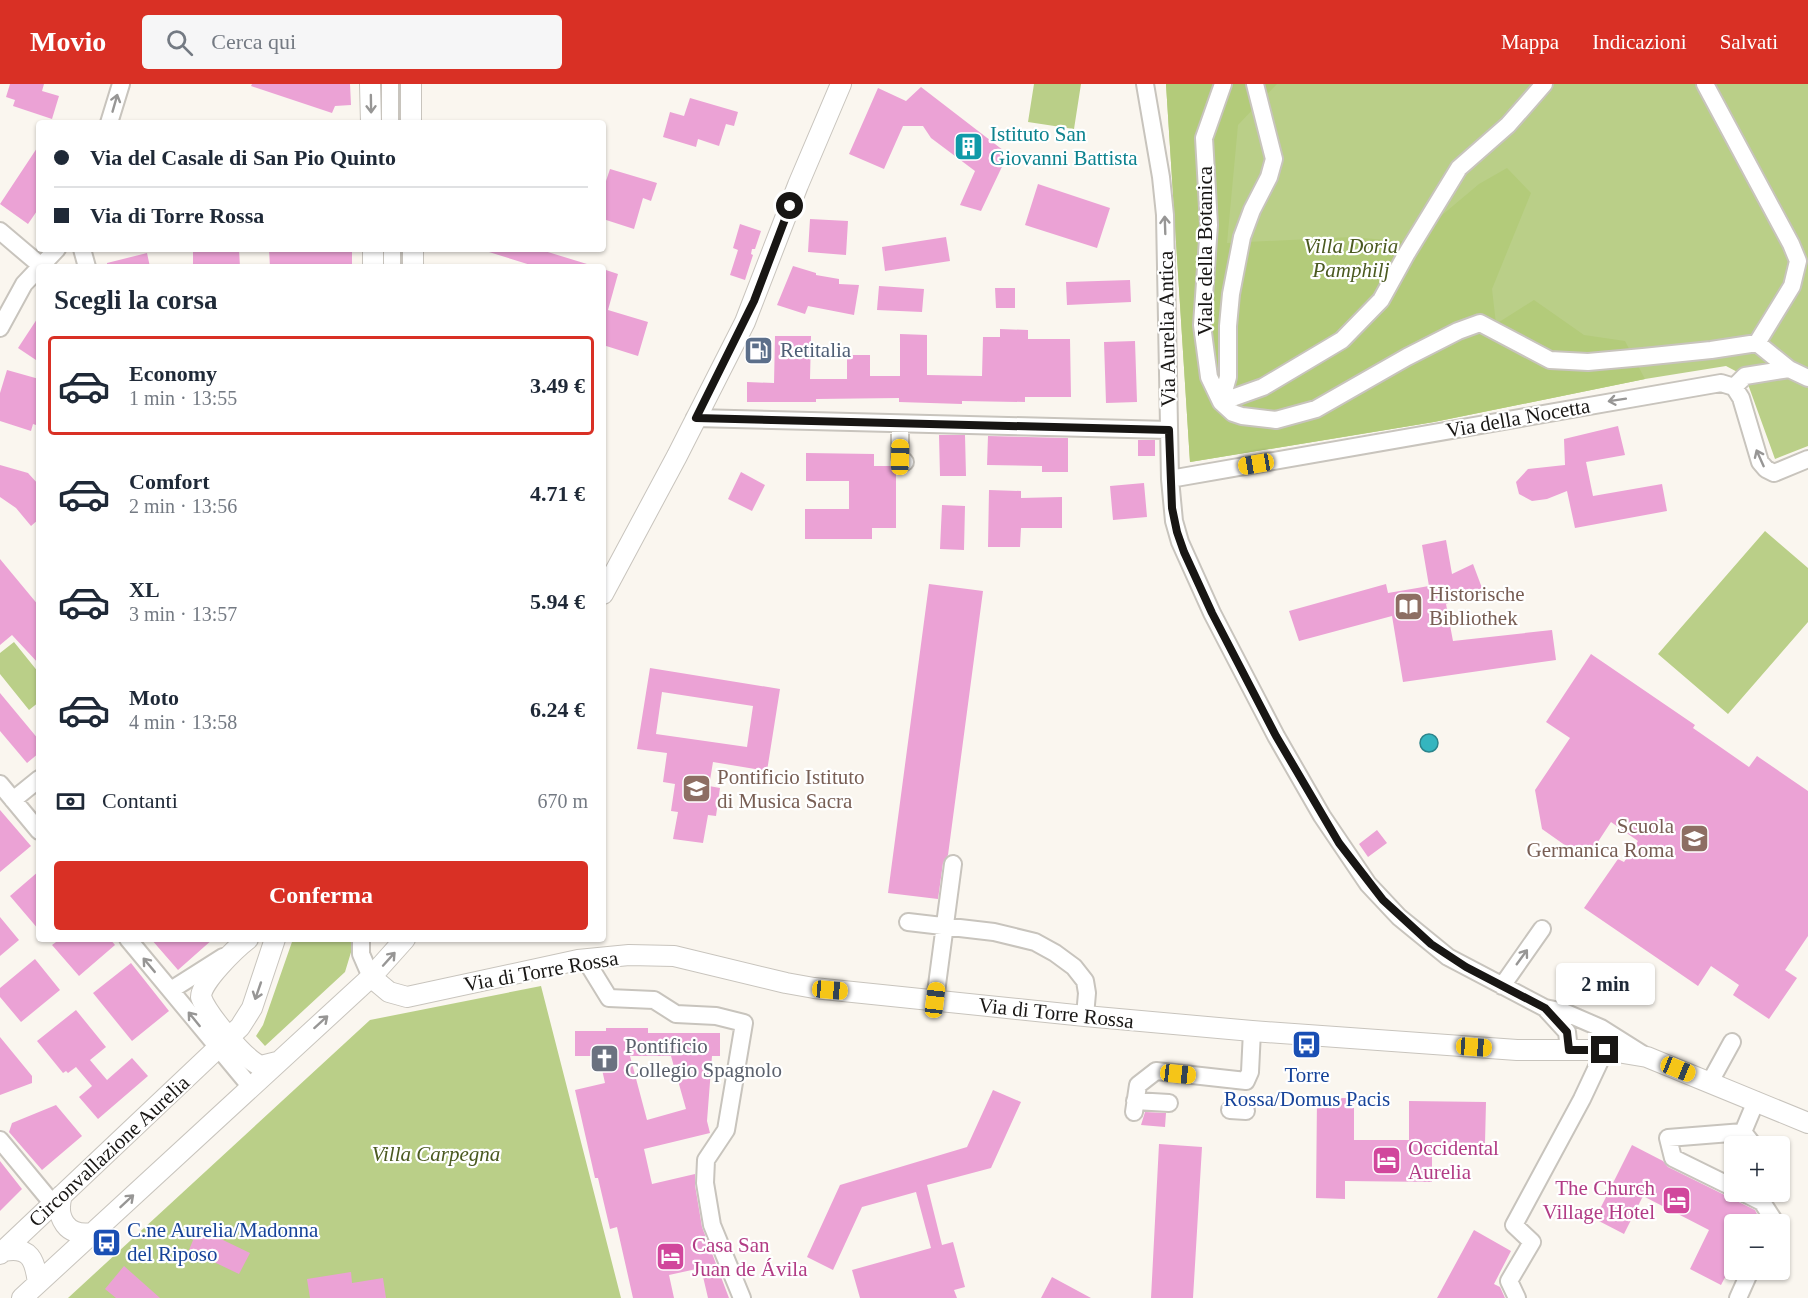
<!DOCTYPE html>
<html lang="it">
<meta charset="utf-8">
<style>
:root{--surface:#fff;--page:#f6f6f7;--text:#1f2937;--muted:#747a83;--line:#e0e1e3;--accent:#d93025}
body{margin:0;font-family:Georgia,serif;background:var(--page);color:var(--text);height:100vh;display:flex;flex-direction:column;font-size:22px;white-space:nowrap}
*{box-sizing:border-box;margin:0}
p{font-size:20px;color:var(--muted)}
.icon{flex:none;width:33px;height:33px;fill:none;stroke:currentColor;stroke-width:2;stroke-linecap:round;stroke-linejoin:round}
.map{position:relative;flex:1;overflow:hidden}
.side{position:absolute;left:36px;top:180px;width:570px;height:678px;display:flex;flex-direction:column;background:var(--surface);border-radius:6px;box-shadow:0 2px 4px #0004}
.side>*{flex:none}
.top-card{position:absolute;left:36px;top:36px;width:570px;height:132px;border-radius:6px;box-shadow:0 2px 4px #0004;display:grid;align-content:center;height:132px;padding:0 18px;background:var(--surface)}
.fabs{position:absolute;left:1724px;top:1052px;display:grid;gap:12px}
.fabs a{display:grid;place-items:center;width:66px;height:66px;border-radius:6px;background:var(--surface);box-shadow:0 2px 4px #0004;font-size:30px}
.end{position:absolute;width:27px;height:27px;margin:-14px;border:8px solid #181614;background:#fff;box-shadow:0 0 0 3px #fff}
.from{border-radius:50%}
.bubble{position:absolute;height:42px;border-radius:6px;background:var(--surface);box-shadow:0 2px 4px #0004;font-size:20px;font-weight:700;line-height:42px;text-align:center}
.car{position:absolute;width:18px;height:36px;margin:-18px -9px;border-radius:8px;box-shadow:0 0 4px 2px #0007;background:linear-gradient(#f5c518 24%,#345 0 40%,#f5c518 0 76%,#345 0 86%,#f5c518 0)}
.top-card b{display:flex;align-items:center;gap:21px;height:57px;font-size:22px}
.top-card b+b{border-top:2px solid var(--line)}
.top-card i{width:15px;height:15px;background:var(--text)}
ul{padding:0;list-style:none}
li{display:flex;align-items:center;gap:18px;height:99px;margin:0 12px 9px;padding:0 6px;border:3px solid transparent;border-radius:6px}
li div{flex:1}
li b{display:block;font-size:22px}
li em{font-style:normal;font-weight:700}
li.active{border-color:var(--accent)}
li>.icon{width:54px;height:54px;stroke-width:1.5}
h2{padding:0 18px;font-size:27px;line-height:72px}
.pay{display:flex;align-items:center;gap:15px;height:66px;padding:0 18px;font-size:22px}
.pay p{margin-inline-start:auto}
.action{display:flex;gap:12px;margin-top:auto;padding:12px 18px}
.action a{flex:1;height:69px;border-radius:6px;background:var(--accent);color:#fff;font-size:24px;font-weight:700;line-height:69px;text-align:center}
header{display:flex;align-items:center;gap:36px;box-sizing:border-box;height:84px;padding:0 30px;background:var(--accent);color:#fff}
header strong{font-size:28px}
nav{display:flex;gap:33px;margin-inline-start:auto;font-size:21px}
.search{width:420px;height:54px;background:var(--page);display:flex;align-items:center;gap:15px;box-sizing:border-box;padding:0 21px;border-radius:6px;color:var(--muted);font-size:22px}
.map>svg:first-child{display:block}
.green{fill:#bacf88}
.forest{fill:#b3cb7a}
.water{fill:#35b5bf;stroke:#2c858c;stroke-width:1.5}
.building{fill:#eba2d5;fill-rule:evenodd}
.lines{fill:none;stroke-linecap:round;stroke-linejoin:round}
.minor-casing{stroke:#c8c4bd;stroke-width:20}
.major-casing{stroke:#c8c4bd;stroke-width:22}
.minor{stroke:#fff;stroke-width:16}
.major{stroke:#fff;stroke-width:20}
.oneway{stroke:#979695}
.route{stroke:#181614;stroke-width:8}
.labels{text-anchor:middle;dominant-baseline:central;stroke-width:4.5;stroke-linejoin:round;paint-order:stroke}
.culture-label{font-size:21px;fill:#0d838f;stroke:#fff;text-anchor:start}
.park-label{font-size:21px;font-style:italic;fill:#4b5a21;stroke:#fff}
.street-label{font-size:21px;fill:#181614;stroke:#fff}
.service-label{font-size:21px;fill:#4e5e75;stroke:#fff;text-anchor:start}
.education-label{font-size:21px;fill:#785e54;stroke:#fff;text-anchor:start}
.worship-label{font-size:21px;fill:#5b616d;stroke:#fff;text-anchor:start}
.transit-label{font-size:21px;fill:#164399;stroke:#fff}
.hotel-label{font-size:21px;fill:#b23c85;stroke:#fff;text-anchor:start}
</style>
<header>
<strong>Movio</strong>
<div class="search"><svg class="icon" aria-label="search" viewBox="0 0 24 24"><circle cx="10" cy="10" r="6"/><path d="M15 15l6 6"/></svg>Cerca qui</div>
<nav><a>Mappa</a><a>Indicazioni</a><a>Salvati</a></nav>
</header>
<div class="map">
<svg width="1808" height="1214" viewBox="0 0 1808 1214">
<rect width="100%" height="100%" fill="#faf6ef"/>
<path class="green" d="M1034,0H1081L1074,45L1028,38Z
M1166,0H1808V362L1775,375L1745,292L1726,282L1645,295L1434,338L1190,378Z
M1765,447L1808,484V538L1728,630L1658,570Z
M14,558L39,589V618L29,626L0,590V569Z
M293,855H355L345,888L265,962L256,952L263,941Z
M541,902L621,1214H68L370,936Z"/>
<path class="forest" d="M1166,0H1277L1238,41L1227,159L1351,153L1410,158L1479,100L1507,84L1531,109L1492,205L1496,240L1534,216L1584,251L1625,257L1645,295L1434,338L1190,378Z"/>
<path class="water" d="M1420 659a9 9 0 1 1 18 0a9 9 0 1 1-18 0Z"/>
<path class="building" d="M10,0H44L42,7L59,12L52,35L13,22L15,16L6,13Z
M252,0H350L351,21L335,22L332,29L251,2Z
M921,3L1008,70L981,127L960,121L975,87L931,54L923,42H903L884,85L849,70L878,4L906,17Z
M690,14L738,28L734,42L726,40L719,62L698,55L696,63L663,53L670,28L684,32Z
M39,61V124L28,140L0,120Z
M610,85L657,99L651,117L643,114L634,145L603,135V106Z
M1038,100L1110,124L1097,164L1025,141Z
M810,135L848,137L846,171L808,168Z
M740,140L761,147L755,165H752L751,170L753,171L745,196L730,191L738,166L733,164Z
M946,153L950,177L885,187L882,163Z
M193,165H239L240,183H193Z
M269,165H352V183H270Z
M489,165H538L587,180V183H537L489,168Z
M147,169L150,183H107V179Z
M793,182L816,189V191L839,195V200L859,201L854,231L808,222L805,230L777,221Z
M603,185L618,190L608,226L648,238L638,272L603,261Z
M1130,196L1131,218L1067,221L1066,198Z
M879,202L924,205L922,228L877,226Z
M995,204H1015V224H996Z
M39,232V278L18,264Z
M1000,245L1028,246V255H1070L1071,313H1025V318L962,317V320L899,318V314L816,315V318H747V298L774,299L775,252H811L810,295H847V271H870V292H900V250L927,251V291L982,292L983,253H1000Z
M1135,257L1137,318L1106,319L1104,258Z
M7,286L39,295V342L33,340L31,347L0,337V309Z
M1618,342L1625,371L1586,378L1593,412L1662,400L1667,427L1575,444L1567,407L1547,415L1532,417L1519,410L1516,398L1528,385L1565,381L1564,355Z
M939,351H965L966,392H940Z
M988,352L1068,354V388H1042V382L987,381Z
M1138,356H1155V372H1138Z
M806,369L874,370V382H894L896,384V444H872V455H805V425H849V397H806Z
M0,381L28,389L39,401V435L31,442L16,424L0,413Z
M741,388L765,401L752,427L728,415Z
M1144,399L1147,433L1113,436L1110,402Z
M989,406L1021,407V414L1062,413V444H1021L1020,463H988Z
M942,421L965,422L964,466L940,465Z
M1446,456L1452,490L1473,480L1482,504L1446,520L1453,557L1552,546L1556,576L1403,598L1392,532L1299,557L1289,527L1386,500L1388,509L1429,502L1422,461Z
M0,475L39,522V580L12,551L0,561Z
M929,500L983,507L948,771L943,779L938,815L888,809Z
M1591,570L1695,641L1693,644L1749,683L1757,672L1808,707V852L1785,886L1797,894L1769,935L1733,911L1739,901L1711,882L1698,902L1584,824L1618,775L1624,778L1638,757L1611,738L1586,776L1542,745L1535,706L1570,654L1546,638Z
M650,584L780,605L767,687L713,678L709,702L720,704L716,732L708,731L703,759L673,755L678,728L671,727L675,700L663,698L667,669L637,665ZM662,608L753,622L747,663L656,650Z
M0,609L39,656V669L27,679L0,647Z
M0,726L31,762L0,788Z
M1377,746L1387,759L1368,773L1359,760Z
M39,787V846L10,812Z
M0,833L19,856L0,872Z
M60,855H110L115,861L79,892L52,861Z
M151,855H213L178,886Z
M35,875L60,906L21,938L0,913V904Z
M131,879L169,927L132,957L93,909Z
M76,926L106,963L90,976L107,996L132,974L148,992L98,1035L79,1013L92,1002L76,983L68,989L66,987L63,989L37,957Z
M606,944H648V949H720V972H712L707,1037L710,1049L644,1065L652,1100L695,1090V1101L702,1143L729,1214H708L701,1184L669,1191L674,1214H633L617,1143L610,1145L598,1094H595L575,1006L605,999L599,972H575V947H606ZM630,972H671L686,1025L647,1036Z
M0,953L32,992V999L0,1011Z
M993,1006L1021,1018L991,1084L927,1101L942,1161L953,1158L965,1203L954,1206L957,1214H860L852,1186L931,1164L916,1108L862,1123L833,1186L807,1173L840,1101L967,1063Z
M1317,1014H1354V1056H1409V1017L1486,1018L1485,1059L1432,1058V1098L1345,1097V1115L1316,1114Z
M56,1021L82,1052L42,1086L9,1048L12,1039Z
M1145,1028L1166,1029L1165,1043L1141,1041Z
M1159,1060L1202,1063L1193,1214H1151Z
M1632,1061L1663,1077L1668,1083L1755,1126L1757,1130L1752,1140H1734V1176L1721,1201L1690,1185L1709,1146L1643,1112L1624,1150L1595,1135Z
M0,1077L22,1105L0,1127Z
M198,1144L250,1169L239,1190L189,1166Z
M1474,1146L1511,1167L1494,1200L1500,1203L1505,1214H1437Z
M124,1182L160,1214H116L105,1205Z
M351,1188L352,1199L383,1194L386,1214H310L307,1195Z
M1052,1193L1091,1214H1041Z"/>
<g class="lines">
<defs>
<path id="minor" d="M390,0V39
M1145,0L1161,93L1165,131L1170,395L1174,437L1180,458L1212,529L1276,652L1322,732L1368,800L1399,833L1448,873L1545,924L1564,928L1601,944L1647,973
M1223,0L1204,54L1209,141L1202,241L1209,293L1221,318L1233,329L1242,332L1276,336L1316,325L1407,273L1458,247L1480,239L1550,276L1588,278L1643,273L1711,266L1757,259L1789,285
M1705,0L1791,160L1798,177L1792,202L1757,259
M109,39L121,0
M0,147L40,181
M82,165L87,183
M392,165V183
M0,244L24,200L57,165
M1734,303L1745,292L1789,285L1808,294
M1221,318L1263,303L1342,256L1381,216L1407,169L1459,84L1508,41L1544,0
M1221,318L1228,293V242L1231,210L1242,153L1252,126L1269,93L1274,75L1255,0
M695,334L1169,346
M900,340V373L905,378
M1170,395L1721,299L1734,303L1741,314L1760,378L1766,385L1774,389L1808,375
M0,700L39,747
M13,716L39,695
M908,838L994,848L1035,858L1055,869L1074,883L1085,897L1087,909L1085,932
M128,855L250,1002
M361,855V870L371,893
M585,875L609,914L654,916L676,930L716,932L744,939L726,1046L706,1076L705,1099L712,1141L742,1214
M1502,902L1542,845
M171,906L223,873
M935,916L953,780
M1545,924L1567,948L1569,966
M1710,998L1732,958
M1135,1017L1169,1019
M1230,1026L1246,1027
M1134,1028L1138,1001L1156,987L1246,997L1250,988L1252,947
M1743,1048L1756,1017
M0,1056L53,1120
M1734,1104L1673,1074L1668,1054L1743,1048L1754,1062
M1740,1107L1762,1118L1767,1107
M1762,1118L1773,1135L1771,1140
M1517,1214L1509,1197L1532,1158L1514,1141L1582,1015L1605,966
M1738,1214L1751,1185"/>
<path id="major" d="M370,0L371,39
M411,0V39
M373,165V183
M413,165V183
M603,510L677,372L745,238L798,101L841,0
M248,855C235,865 201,898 201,913C207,930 245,976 261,982L277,978
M371,893L389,908L407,913L578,876L629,871L674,872L786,899L814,904L1085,932L1252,947L1517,966H1605L1647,973L1808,1039
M62,1111C55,1134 67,1153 92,1149
M4,1167C30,1162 35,1176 38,1199
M0,1170L240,943L252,924L275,855
M22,1214L371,893L405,855"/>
</defs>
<use href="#minor" class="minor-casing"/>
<use href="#major" class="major-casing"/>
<use href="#minor" class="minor"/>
<use href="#major" class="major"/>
</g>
<defs><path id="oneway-shaft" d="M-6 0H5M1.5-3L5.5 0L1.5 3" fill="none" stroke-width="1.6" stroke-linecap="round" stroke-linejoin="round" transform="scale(1.5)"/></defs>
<g class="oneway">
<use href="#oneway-shaft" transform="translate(115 19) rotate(-74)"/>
<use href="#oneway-shaft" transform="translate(371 20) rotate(89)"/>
<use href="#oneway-shaft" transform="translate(1165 141) rotate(-92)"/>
<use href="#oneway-shaft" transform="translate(1617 316) rotate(171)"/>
<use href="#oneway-shaft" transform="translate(1760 374) rotate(-114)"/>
<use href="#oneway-shaft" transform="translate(1522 873) rotate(-54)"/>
<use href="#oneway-shaft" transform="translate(389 875) rotate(-48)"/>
<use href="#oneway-shaft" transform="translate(149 881) rotate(-130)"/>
<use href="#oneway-shaft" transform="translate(258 907) rotate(109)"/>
<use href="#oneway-shaft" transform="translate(194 935) rotate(-129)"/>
<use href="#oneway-shaft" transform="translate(321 938) rotate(-42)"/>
<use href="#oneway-shaft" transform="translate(127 1117) rotate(-43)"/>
</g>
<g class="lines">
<path class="route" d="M790,122L754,217L696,334L1169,346L1172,424L1177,448L1184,468L1212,529L1276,652L1339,759L1383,816L1431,860L1466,883L1545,924L1567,948L1569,966H1605"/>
</g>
<defs>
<symbol id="building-square" viewBox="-11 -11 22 22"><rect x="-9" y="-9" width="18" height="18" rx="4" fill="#0f9aa8" stroke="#fff"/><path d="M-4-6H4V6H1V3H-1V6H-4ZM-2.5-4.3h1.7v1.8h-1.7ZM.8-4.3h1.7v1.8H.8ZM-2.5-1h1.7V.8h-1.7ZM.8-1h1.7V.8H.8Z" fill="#fff"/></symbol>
<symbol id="fuel-square" viewBox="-11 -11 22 22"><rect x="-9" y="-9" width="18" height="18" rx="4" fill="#5c6f8a" stroke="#fff"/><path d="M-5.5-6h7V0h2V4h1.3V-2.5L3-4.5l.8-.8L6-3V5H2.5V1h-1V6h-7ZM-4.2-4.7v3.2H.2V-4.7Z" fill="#fff"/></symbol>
<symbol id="library-square" viewBox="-11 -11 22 22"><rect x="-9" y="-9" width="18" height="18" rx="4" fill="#8d6e63" stroke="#fff"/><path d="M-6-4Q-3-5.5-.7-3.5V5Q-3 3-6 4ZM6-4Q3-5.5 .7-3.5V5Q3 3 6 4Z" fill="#fff"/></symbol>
<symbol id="university-square" viewBox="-11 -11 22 22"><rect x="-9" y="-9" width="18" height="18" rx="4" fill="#8d6e63" stroke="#fff"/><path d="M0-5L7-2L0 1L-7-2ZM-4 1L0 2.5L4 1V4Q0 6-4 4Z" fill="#fff"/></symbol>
<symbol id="school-square" viewBox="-11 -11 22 22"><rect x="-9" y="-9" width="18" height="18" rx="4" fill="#8d6e63" stroke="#fff"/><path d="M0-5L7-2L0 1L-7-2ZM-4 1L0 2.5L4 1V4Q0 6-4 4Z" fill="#fff"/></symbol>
<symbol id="bus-square" viewBox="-11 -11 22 22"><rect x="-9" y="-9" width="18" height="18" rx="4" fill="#1a4fb4" stroke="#fff"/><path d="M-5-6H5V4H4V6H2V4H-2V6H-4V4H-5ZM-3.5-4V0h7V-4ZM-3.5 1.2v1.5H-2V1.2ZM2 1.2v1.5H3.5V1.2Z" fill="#fff"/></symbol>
<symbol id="church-square" viewBox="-11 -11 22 22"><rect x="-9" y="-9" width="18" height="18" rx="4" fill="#6b7280" stroke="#fff"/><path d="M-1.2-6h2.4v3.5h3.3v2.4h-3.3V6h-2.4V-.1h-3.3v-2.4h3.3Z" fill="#fff"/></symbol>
<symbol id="hotel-square" viewBox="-11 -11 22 22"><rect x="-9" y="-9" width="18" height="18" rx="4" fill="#d1479c" stroke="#fff"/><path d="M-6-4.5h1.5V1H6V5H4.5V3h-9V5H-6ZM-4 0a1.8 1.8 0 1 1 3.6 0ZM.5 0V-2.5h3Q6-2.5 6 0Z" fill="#fff"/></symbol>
</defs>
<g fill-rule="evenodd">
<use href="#building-square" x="952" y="46" width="33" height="33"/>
<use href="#fuel-square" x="742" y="250" width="33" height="33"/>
<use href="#library-square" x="1392" y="506" width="33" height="33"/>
<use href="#university-square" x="680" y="688" width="33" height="33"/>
<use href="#school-square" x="1678" y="738" width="33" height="33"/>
<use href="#bus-square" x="1290" y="944" width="33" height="33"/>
<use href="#church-square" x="588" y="958" width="33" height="33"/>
<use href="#hotel-square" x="1370" y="1060" width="33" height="33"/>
<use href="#hotel-square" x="1660" y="1100" width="33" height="33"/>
<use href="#bus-square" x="90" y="1142" width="33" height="33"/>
<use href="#hotel-square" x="654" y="1156" width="33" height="33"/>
</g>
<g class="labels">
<g class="culture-label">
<text x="990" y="50">Istituto San<tspan x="990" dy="24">Giovanni Battista</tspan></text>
</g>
<g class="park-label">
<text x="1351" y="162">Villa Doria<tspan x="1351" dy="24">Pamphilj</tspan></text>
<text x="436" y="1070">Villa Carpegna</text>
</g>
<g class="street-label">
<text transform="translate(1205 167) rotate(-90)">Viale della Botanica</text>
<text transform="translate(1167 245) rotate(-91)">Via Aurelia Antica</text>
<text transform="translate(1518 334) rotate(-10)">Via della Nocetta</text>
<text transform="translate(541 887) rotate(-10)">Via di Torre Rossa</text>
<text transform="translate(1056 929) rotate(6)">Via di Torre Rossa</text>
<text transform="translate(109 1067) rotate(-43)">Circonvallazione Aurelia</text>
</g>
<g class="service-label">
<text x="780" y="266">Retitalia</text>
</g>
<g class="education-label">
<text x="1429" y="510">Historische<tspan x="1429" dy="24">Bibliothek</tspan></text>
<text x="717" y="693">Pontificio Istituto<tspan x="717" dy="24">di Musica Sacra</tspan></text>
<text x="1674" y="742" text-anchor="end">Scuola<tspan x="1674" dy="24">Germanica Roma</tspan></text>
</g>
<g class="worship-label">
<text x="625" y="962">Pontificio<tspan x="625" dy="24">Collegio Spagnolo</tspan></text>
</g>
<g class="transit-label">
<text x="1307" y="991">Torre<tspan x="1307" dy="24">Rossa/Domus Pacis</tspan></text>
<text x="127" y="1146" text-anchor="start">C.ne Aurelia/Madonna<tspan x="127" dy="24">del Riposo</tspan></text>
</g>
<g class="hotel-label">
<text x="1408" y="1064">Occidental<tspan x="1408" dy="24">Aurelia</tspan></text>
<text x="1655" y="1104" text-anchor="end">The Church<tspan x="1655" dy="24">Village Hotel</tspan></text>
<text x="692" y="1161">Casa San<tspan x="692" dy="24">Juan de Ávila</tspan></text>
</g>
</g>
</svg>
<div class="fabs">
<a>+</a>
<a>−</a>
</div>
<i class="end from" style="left:790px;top:122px"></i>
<i class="end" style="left:1605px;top:966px"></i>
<div class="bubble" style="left:1556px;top:879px;width:99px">2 min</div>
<i class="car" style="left:900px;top:373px;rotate:1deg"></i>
<i class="car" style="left:1256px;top:380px;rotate:260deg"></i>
<i class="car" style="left:830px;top:906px;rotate:95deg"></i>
<i class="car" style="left:935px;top:916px;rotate:7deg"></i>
<i class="car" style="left:1474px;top:963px;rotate:94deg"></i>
<i class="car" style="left:1678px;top:985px;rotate:112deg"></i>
<i class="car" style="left:1178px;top:990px;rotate:96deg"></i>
<div class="top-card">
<b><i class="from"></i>Via del Casale di San Pio Quinto</b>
<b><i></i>Via di Torre Rossa</b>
</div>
<section class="side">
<h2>Scegli la corsa</h2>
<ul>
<li class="active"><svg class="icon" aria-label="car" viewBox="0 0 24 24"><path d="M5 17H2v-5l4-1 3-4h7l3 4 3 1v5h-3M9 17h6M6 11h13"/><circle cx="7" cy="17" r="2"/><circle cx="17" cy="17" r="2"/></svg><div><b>Economy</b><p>1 min · 13:55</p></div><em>3.49 €</em></li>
<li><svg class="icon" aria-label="car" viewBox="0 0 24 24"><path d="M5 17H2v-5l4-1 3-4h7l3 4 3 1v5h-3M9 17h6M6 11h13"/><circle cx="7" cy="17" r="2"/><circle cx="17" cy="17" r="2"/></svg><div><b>Comfort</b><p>2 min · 13:56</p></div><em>4.71 €</em></li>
<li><svg class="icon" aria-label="car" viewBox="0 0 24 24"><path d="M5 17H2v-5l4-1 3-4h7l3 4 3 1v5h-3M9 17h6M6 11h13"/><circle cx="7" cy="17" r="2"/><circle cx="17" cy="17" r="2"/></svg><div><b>XL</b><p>3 min · 13:57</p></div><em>5.94 €</em></li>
<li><svg class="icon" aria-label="car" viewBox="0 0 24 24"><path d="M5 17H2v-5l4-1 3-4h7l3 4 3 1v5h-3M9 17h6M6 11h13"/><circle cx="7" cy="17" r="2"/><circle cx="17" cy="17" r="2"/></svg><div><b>Moto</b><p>4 min · 13:58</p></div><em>6.24 €</em></li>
</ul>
<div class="pay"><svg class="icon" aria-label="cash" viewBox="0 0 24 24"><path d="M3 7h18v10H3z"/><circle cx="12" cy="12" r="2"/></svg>Contanti<p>670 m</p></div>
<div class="action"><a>Conferma</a></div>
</section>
</div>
